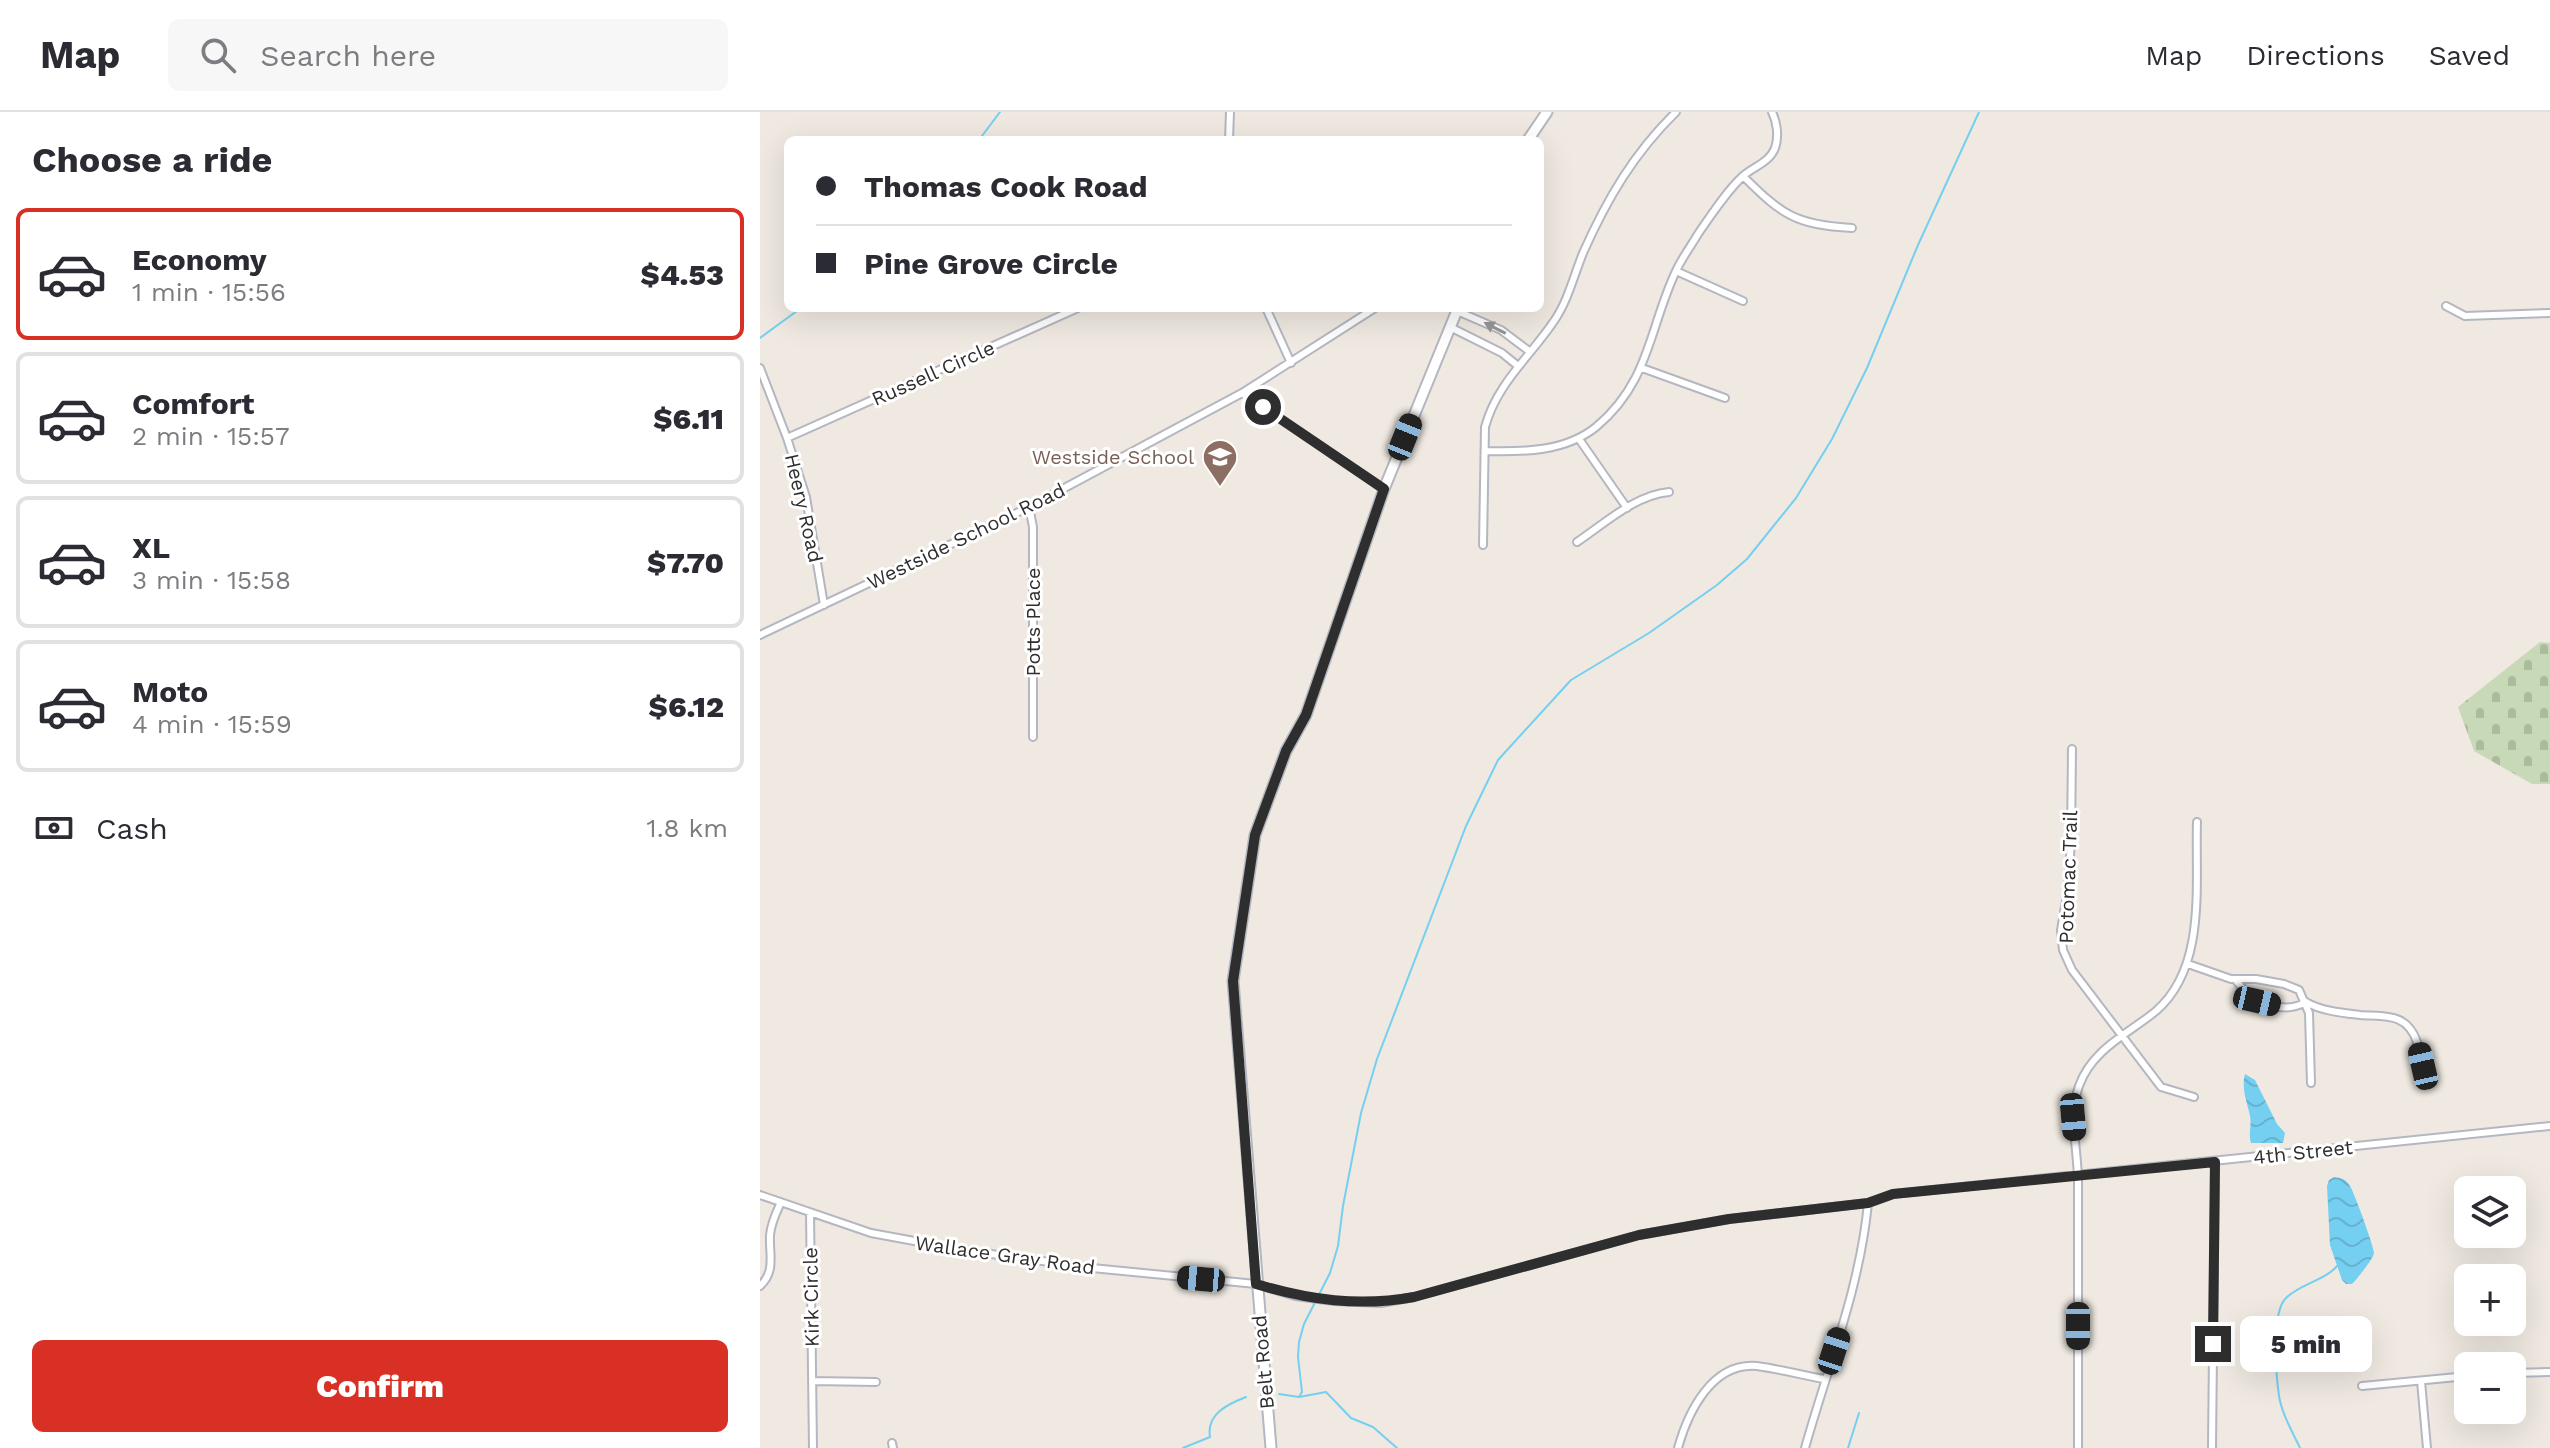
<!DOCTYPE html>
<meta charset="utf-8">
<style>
:root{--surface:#fff;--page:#f7f7f7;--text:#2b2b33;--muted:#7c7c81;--line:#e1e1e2;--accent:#d93025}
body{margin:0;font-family:"Work Sans",sans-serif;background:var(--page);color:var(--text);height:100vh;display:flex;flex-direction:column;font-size:30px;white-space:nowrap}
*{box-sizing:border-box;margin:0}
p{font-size:26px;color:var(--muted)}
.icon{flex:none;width:44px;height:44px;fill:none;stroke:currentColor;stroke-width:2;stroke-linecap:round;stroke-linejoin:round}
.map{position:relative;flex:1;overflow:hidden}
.drawer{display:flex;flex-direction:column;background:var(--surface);width:760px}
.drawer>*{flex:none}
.hud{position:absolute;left:24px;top:24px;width:760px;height:176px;border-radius:12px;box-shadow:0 8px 32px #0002;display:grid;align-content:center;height:176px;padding:0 32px;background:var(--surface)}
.tools{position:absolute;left:1694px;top:1064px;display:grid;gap:16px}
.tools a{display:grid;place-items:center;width:72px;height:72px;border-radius:12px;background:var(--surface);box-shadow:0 8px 32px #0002;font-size:40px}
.end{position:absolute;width:36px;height:36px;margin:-18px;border:10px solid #2e2e2e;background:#fff;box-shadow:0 0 0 4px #fff}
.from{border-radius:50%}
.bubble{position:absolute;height:56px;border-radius:12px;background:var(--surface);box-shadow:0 8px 32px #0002;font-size:26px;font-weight:800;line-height:56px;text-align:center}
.car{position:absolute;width:24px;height:48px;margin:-24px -12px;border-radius:10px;box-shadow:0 0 6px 2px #0007;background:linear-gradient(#222 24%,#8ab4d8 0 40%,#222 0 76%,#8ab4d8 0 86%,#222 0)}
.hud b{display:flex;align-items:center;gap:28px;height:76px;font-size:30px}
.hud b+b{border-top:2px solid var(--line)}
.hud i{width:20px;height:20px;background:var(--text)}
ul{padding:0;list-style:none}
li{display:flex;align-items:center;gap:24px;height:132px;margin:0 16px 12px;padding:0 16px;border:4px solid var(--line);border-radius:12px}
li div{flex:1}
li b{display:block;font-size:30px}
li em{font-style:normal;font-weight:800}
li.selected{border-color:var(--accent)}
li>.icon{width:72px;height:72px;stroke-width:1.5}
h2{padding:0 32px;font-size:36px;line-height:96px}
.pay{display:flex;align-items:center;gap:20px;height:88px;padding:0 32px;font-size:30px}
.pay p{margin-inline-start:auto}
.primary-button{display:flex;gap:16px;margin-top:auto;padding:16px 32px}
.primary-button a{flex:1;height:92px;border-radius:12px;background:var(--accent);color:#fff;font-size:32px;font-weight:800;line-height:92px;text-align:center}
header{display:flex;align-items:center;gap:48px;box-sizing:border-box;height:112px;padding:0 40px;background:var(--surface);border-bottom:2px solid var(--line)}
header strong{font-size:38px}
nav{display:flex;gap:44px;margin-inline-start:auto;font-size:28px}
.search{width:560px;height:72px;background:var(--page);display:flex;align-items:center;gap:20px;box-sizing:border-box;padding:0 28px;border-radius:12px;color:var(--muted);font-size:30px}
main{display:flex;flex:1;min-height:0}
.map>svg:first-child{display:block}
.cemetery{fill:url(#cemetery-stones)}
.water{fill:url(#water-waves)}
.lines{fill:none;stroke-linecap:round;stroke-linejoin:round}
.stream{stroke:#75cff0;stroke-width:2}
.street-casing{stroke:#b4b7c1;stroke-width:10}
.secondary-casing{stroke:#b4b7c1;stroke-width:13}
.street{stroke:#fff;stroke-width:6}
.secondary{stroke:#fff;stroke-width:9}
.oneway{fill:#969696}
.route{stroke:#2e2e2e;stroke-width:10}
.labels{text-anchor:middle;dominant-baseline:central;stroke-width:6;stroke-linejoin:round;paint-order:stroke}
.street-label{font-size:20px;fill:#2e2e2e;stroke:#fff}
.education-label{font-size:20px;fill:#785e54;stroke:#fff;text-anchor:end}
</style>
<header>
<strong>Map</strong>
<div class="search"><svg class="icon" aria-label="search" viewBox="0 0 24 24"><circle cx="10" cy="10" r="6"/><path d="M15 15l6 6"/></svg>Search here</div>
<nav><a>Map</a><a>Directions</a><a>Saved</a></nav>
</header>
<main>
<section class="drawer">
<h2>Choose a ride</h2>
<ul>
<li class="selected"><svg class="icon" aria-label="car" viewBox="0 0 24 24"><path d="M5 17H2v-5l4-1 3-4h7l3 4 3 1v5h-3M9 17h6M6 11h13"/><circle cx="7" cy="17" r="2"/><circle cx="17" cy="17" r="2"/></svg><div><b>Economy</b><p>1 min · 15:56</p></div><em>$4.53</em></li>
<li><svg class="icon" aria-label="car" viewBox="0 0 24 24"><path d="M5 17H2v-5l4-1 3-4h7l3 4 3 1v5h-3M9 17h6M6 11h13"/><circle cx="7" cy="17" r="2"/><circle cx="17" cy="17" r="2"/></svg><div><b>Comfort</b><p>2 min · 15:57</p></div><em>$6.11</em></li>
<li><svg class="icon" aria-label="car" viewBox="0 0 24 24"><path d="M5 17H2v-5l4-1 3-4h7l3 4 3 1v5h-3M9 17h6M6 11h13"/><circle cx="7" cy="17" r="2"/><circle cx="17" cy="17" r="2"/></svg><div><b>XL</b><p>3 min · 15:58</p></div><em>$7.70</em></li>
<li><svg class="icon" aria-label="car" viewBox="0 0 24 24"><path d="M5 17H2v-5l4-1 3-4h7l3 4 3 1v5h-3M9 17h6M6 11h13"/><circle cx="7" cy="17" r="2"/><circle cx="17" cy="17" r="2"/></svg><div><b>Moto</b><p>4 min · 15:59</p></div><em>$6.12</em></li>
</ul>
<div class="pay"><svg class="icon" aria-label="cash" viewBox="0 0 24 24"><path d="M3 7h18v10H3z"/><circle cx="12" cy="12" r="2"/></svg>Cash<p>1.8 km</p></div>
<div class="primary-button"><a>Confirm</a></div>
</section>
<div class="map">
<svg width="1790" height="1336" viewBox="0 0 1790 1336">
<defs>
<pattern id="cemetery-stones" width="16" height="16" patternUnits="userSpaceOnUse" patternTransform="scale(2)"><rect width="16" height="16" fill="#c8d9b8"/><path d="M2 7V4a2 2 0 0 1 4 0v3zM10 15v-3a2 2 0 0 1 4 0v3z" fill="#acbb9e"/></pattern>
<pattern id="water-waves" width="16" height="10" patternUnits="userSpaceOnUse" patternTransform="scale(2)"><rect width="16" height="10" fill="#75cff0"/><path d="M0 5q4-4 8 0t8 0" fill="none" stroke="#66b2ce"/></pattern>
</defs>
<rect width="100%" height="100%" fill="#efe9e1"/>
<path class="cemetery" d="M1780,530L1790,531V672H1772L1714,639L1698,595Z"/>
<path class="water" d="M1485,962L1495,968L1517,1012L1525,1021L1523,1031H1491C1488,1021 1492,1014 1490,1004C1487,989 1481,977 1485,962Z
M1574,1065C1581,1066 1586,1067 1590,1074C1594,1080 1614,1135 1614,1141C1614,1146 1596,1168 1592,1172H1586L1582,1168L1570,1133L1567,1074L1569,1068Z"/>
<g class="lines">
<path class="stream" d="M219,28L240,0
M0,226L41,196
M519,1282L539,1285L566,1280L591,1306L613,1315L637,1336
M539,1285L542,1280L538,1245L539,1230L544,1212L570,1161L578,1134L583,1094L601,1001L617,947L706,714L738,648L811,568L889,521L957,473L987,447L1036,386L1072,327L1107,256L1158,133L1219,0
M423,1336L450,1325C446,1302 468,1292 486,1285
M1088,1336L1099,1301
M1540,1336C1532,1319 1522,1302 1519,1284C1516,1263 1511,1200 1526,1186C1541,1171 1565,1169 1578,1153"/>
<defs>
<path id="street" d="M469,28L470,0
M983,64C1022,103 1036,113 1092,116
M916,159L983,189
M1686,194L1705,204L1790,201
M506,196L531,251
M697,199L741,218L769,239
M690,215L742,241L758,254
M0,256L27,326L46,385L64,493
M882,256L965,286
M482,281L624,377
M27,326L318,196
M819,327L867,396
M725,339C763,340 805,340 836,315C890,270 889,216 916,159C922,146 931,134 938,122C951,103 966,80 983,64C993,55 1010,50 1015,36C1019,25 1017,10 1012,0
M269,395L273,415V625
M817,430C844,412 875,383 909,380
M723,433L725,315C737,271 770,245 794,209C808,189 814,163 823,141C847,87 874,41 916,0
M0,523L269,395L482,281L615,196
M1312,637L1311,728L1308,777L1301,818L1303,838L1312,858L1401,975L1434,985
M1428,852L1471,867H1496L1524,872L1539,878L1549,901L1551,971
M1475,867C1489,888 1521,904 1546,890
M1546,890C1561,899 1583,901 1600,903C1624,905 1647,900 1657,930C1660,937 1661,946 1663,954
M0,1083L111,1121L203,1138L332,1156L496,1172L535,1184L574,1189L621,1191L654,1185L879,1123L969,1107L1108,1091L1133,1082L1790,1014
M50,1101L53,1336
M0,1174C16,1159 9,1143 10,1123C11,1111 16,1101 21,1090
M1752,1261L1790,1260
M52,1269L116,1270
M1661,1269L1667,1336
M1602,1274L1708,1264
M132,1331L133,1336
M918,1336C928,1300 952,1250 997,1254C1019,1257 1042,1263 1064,1267
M1045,1336C1068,1254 1100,1176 1108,1091
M1318,1336C1318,1247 1318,1158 1318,1070C1318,1037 1308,1005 1319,974C1332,937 1368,922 1396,899C1447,855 1435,772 1437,710
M1452,1336L1455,1050"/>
<path id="secondary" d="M768,28L787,0
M511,1336L473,869L495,723L526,639L546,603L624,377L698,196"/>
</defs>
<use href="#street" class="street-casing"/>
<use href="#secondary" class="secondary-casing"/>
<use href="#street" class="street"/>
<use href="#secondary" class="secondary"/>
</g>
<defs><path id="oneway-solid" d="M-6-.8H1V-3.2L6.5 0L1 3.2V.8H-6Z" transform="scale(2)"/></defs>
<use class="oneway" href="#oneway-solid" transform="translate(735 216) rotate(-153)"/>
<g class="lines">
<path class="route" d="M503,295L624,377L546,603L526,639L495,723L473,869L496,1172C549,1188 599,1195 654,1185L879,1123L969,1107L1108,1091L1133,1082L1455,1050L1453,1232"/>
</g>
<defs>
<symbol id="school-pin" viewBox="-11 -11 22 30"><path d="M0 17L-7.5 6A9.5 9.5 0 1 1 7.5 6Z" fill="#8d6e63" stroke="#fff"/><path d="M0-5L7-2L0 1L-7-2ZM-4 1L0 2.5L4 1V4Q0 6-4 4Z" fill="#fff"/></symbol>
</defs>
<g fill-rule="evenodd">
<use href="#school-pin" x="440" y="325" width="40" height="54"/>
</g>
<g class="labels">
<g class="street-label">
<text transform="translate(173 261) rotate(-24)">Russell Circle</text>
<text transform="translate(44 396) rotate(77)">Heery Road</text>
<text transform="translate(206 424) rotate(-26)">Westside School Road</text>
<text transform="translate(273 510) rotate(-90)">Potts Place</text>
<text transform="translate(1308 765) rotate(-88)">Potomac Trail</text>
<text transform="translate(1543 1040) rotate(-6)">4th Street</text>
<text transform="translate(245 1143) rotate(8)">Wallace Gray Road</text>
<text transform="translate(51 1185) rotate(-91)">Kirk Circle</text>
<text transform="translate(503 1250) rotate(-95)">Belt Road</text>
</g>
<g class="education-label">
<text x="434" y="345">Westside School</text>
</g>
</g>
</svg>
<div class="tools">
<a><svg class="icon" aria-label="layers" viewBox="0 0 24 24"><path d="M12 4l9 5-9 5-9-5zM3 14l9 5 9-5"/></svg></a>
<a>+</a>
<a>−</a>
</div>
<i class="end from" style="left:503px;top:295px"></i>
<i class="end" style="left:1453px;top:1232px"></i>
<div class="bubble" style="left:1480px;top:1204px;width:132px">5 min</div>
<i class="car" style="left:645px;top:325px;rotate:22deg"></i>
<i class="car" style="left:1497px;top:889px;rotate:103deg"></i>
<i class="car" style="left:1663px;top:954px;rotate:347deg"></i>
<i class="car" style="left:1313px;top:1005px;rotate:175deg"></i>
<i class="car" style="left:441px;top:1167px;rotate:275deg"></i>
<i class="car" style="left:1318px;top:1214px;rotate:180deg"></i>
<i class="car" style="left:1074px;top:1239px;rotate:18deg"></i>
<div class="hud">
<b><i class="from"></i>Thomas Cook Road</b>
<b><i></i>Pine Grove Circle</b>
</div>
</div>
</main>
